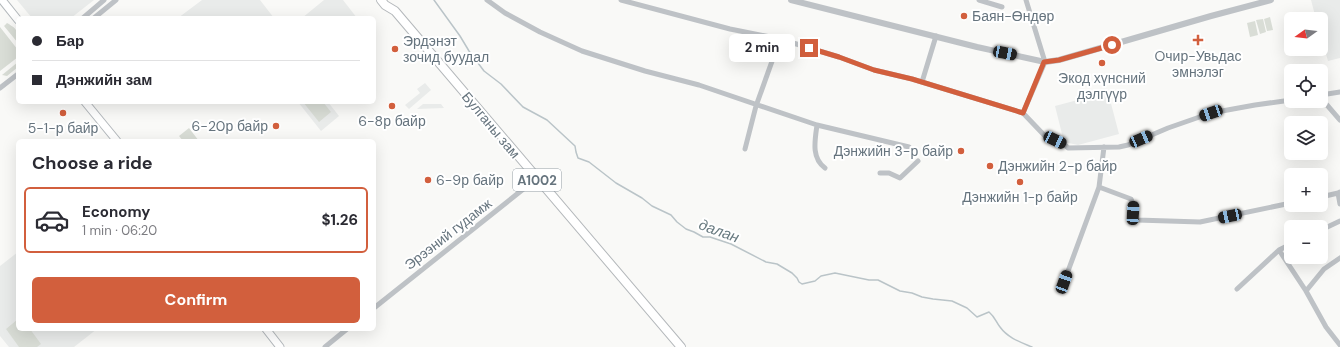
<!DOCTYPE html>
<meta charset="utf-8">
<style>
:root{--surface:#fff;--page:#f7f7f7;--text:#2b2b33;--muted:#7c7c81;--line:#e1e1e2;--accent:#d25f3d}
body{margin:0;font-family:"DM Sans",sans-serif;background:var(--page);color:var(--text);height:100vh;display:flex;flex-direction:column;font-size:15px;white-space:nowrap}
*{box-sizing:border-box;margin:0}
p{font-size:13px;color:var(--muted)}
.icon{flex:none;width:22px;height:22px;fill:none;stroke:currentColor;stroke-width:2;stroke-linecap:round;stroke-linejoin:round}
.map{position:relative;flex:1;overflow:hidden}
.drawer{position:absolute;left:16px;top:139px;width:360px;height:192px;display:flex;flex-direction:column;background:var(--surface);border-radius:6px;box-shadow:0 4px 16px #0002}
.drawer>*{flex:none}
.hud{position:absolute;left:16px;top:16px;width:360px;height:88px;border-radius:6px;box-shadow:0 4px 16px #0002;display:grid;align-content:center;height:88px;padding:0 16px;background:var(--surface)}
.needle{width:26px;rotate:255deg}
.controls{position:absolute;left:1284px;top:12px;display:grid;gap:8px}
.controls a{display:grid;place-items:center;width:44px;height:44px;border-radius:6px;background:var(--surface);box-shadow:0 4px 16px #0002;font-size:20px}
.end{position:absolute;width:18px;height:18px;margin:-9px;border:5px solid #d25f3d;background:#fff;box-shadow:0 0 0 2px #fff}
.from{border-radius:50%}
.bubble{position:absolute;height:28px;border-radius:6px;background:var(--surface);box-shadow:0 4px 16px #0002;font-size:13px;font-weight:700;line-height:28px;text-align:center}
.car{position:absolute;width:12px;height:24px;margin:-12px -6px;border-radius:5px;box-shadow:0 0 3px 1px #0007;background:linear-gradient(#222 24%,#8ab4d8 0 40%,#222 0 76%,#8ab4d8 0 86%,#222 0)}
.hud b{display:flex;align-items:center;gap:14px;height:38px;font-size:15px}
.hud b+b{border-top:1px solid var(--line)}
.hud i{width:10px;height:10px;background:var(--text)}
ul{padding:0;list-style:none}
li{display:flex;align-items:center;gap:12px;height:66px;margin:0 8px 6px;padding:0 8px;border:2px solid transparent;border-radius:6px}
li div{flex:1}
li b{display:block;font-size:15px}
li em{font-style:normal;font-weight:700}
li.active{border-color:var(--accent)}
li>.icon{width:36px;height:36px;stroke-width:1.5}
h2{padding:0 16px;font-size:18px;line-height:48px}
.primary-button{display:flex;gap:8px;margin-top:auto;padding:8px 16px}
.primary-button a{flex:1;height:46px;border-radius:6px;background:var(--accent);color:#fff;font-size:16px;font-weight:700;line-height:46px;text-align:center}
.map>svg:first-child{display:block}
.built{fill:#e9ebea}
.green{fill:#d9ddd6}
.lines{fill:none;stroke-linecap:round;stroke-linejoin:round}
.stream{stroke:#bac4c8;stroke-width:1.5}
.secondary-casing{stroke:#b3b8bc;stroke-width:9}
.trunk-casing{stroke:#b4b8bb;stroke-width:10}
.minor{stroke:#bec2c6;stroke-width:5}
.tertiary{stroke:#bec2c6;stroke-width:6}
.secondary{stroke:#fff;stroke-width:7}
.trunk{stroke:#fff;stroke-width:8}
.route{stroke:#d25f3d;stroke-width:5}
.poi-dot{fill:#d25f3d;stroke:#fff;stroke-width:1.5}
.labels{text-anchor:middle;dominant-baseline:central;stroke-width:4;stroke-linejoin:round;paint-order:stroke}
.shield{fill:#fff;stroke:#949ea5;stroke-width:1}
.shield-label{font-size:13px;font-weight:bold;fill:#66747e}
.poi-label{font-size:14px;fill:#66747e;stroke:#fff}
.street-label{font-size:14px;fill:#66747e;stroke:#fff}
.water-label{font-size:15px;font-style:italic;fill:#67797f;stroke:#fff}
</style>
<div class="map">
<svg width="1340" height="347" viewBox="0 0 1340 347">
<rect width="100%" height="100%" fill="#f9f9f7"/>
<path class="built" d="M17,0H94L71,18H32Z
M202,0H260L274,18H178Z
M324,0H343L357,18H302Z
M1311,0H1340V58L1328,61L1321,37V19H1316Z
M425,83L431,90L409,109L405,105L420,93L417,89Z
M1108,92L1119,134L1078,145L1064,142L1055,106Z
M298,102H328L339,116L321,131Z
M423,104H441L444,108L417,109Z
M18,252V329H97L74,347H9L0,336V266Z"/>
<path class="green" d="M1270,17L1273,30L1267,31L1264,19Z
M1263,19L1266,32L1260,34L1256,20Z
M1255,21L1258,35L1250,37L1247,23Z
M7,23C18,29 18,32 18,43L4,26Z
M0,27L18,50V57L0,71Z
M18,62V67L7,76L2,75Z
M303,102H323L331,112L319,122Z
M189,128L199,141H183L179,136Z
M18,319V329H30L41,344L37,347H19L6,329Z"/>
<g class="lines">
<path class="stream" d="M434,0L460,36L469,51L484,71L501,84L523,107L547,120L575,146L576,152L578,158L589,162L616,183L642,198L652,206L671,215L677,222L686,229L694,232L703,237H710L731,244L766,262L777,264L792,273L797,278L799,282L802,284L815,281L821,276L835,273L869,280H878L900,291L912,293L922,297L933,299L952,301L967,308L977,317L989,312C995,317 996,322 1000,327C1008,338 1020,342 1032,347"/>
<defs>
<path id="secondary" d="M2,0L18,20
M85,102L117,141
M266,329L280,347"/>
<path id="trunk" d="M381,0L385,5L395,11L681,347"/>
</defs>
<use href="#secondary" class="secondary-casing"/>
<use href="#trunk" class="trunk-casing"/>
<path class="minor" d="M487,0L505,13L540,32L582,51L645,71L699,85L817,125L909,147
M621,0L730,29L780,39L839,57L874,70L912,79L1023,113
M979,0L1002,7
M1026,0L1045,62L1023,113L1044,135L1063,143L1068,148L1119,147L1128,145L1168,128L1211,113L1255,105L1291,100
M83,18L104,0
M94,18L116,0
M922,82L936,36
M0,88L18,74
M1321,95L1340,92
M1312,101L1327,105L1340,120
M817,125C815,140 811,158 825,168
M745,149L756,106L780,39
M880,173H889L900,178L918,161
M1099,187L1131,199L1133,204L1134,217L1137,220L1200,222L1291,203
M1340,192L1338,193L1340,204
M1321,197L1338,193
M1321,230L1340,221
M1279,250L1306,291L1326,327L1340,345
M1064,282L1099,187L1104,147
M1237,289L1279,250L1291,244
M1306,291L1324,269L1340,258
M374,308L536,179
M325,347L347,329"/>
<path class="tertiary" d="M791,0L977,47L1045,62L1059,60L1211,16L1271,0"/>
<use href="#secondary" class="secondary"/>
<use href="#trunk" class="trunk"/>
</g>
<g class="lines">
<path class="route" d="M809,48L839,57L874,70L912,79L1023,113L1044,62L1059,60L1112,45"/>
</g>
<g class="poi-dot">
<circle cx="964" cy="16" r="4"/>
<path d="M1196 34h4v4h4v4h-4v4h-4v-4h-4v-4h4z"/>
<circle cx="395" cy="49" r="4"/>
<circle cx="1102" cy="63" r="4"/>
<circle cx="392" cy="106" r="4"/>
<circle cx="63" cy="113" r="4"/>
<circle cx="276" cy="126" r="4"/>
<circle cx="961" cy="151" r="4"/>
<circle cx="990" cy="166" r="4"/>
<circle cx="428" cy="180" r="4"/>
<circle cx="1020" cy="182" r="4"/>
</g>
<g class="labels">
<rect class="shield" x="513" y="169" width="48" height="22" rx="3"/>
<g class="shield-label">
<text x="537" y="180">A1002</text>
</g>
<g class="poi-label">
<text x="972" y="16" text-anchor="start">Баян-Өндөр</text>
<text x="403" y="41" text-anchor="start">Эрдэнэт<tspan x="403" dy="16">зочид буудал</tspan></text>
<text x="1198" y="56">Oчир-Увьдас<tspan x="1198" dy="16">эмнэлэг</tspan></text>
<text x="1102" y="78">Экод хүнсний<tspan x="1102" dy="16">дэлгүүр</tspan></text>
<text x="392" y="121">6-8р байр</text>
<text x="268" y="126" text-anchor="end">6-20р байр</text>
<text x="63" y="128">5-1-р байр</text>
<text x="953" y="151" text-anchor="end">Дэнжийн 3-р байр</text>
<text x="998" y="166" text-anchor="start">Дэнжийн 2-р байр</text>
<text x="436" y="180" text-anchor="start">6-9р байр</text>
<text x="1020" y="197">Дэнжийн 1-р байр</text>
</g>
<g class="street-label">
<text transform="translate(491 125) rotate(50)">Булганы зам</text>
<text transform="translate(448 234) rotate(-38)">Эрээний гудамж</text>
</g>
<g class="water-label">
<text transform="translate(719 231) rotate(20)">далан</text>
</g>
</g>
</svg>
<div class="controls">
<a><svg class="needle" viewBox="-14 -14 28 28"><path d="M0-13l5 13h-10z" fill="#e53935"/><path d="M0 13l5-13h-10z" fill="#7c7c81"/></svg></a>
<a><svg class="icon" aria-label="locate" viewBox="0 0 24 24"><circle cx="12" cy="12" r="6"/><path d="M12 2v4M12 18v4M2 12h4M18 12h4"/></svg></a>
<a><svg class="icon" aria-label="layers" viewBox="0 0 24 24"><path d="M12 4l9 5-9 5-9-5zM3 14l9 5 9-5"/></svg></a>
<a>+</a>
<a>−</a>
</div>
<i class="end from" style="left:1112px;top:45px"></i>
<i class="end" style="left:809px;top:48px"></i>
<div class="bubble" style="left:729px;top:34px;width:66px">2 min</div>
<i class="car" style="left:1005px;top:53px;rotate:101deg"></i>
<i class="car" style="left:1211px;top:113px;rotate:251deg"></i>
<i class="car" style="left:1141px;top:139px;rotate:67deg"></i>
<i class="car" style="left:1055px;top:140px;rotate:115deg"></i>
<i class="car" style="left:1133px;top:213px;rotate:3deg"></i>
<i class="car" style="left:1230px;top:216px;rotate:258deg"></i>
<i class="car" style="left:1064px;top:282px;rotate:20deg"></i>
<div class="hud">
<b><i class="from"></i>Бар</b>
<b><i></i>Дэнжийн зам</b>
</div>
<section class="drawer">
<h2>Choose a ride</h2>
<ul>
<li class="active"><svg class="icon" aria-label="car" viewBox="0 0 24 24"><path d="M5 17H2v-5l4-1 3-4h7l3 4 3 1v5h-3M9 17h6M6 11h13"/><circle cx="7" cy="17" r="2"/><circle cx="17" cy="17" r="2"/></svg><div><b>Economy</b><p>1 min · 06:20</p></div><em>$1.26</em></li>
</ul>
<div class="primary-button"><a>Confirm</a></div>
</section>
</div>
